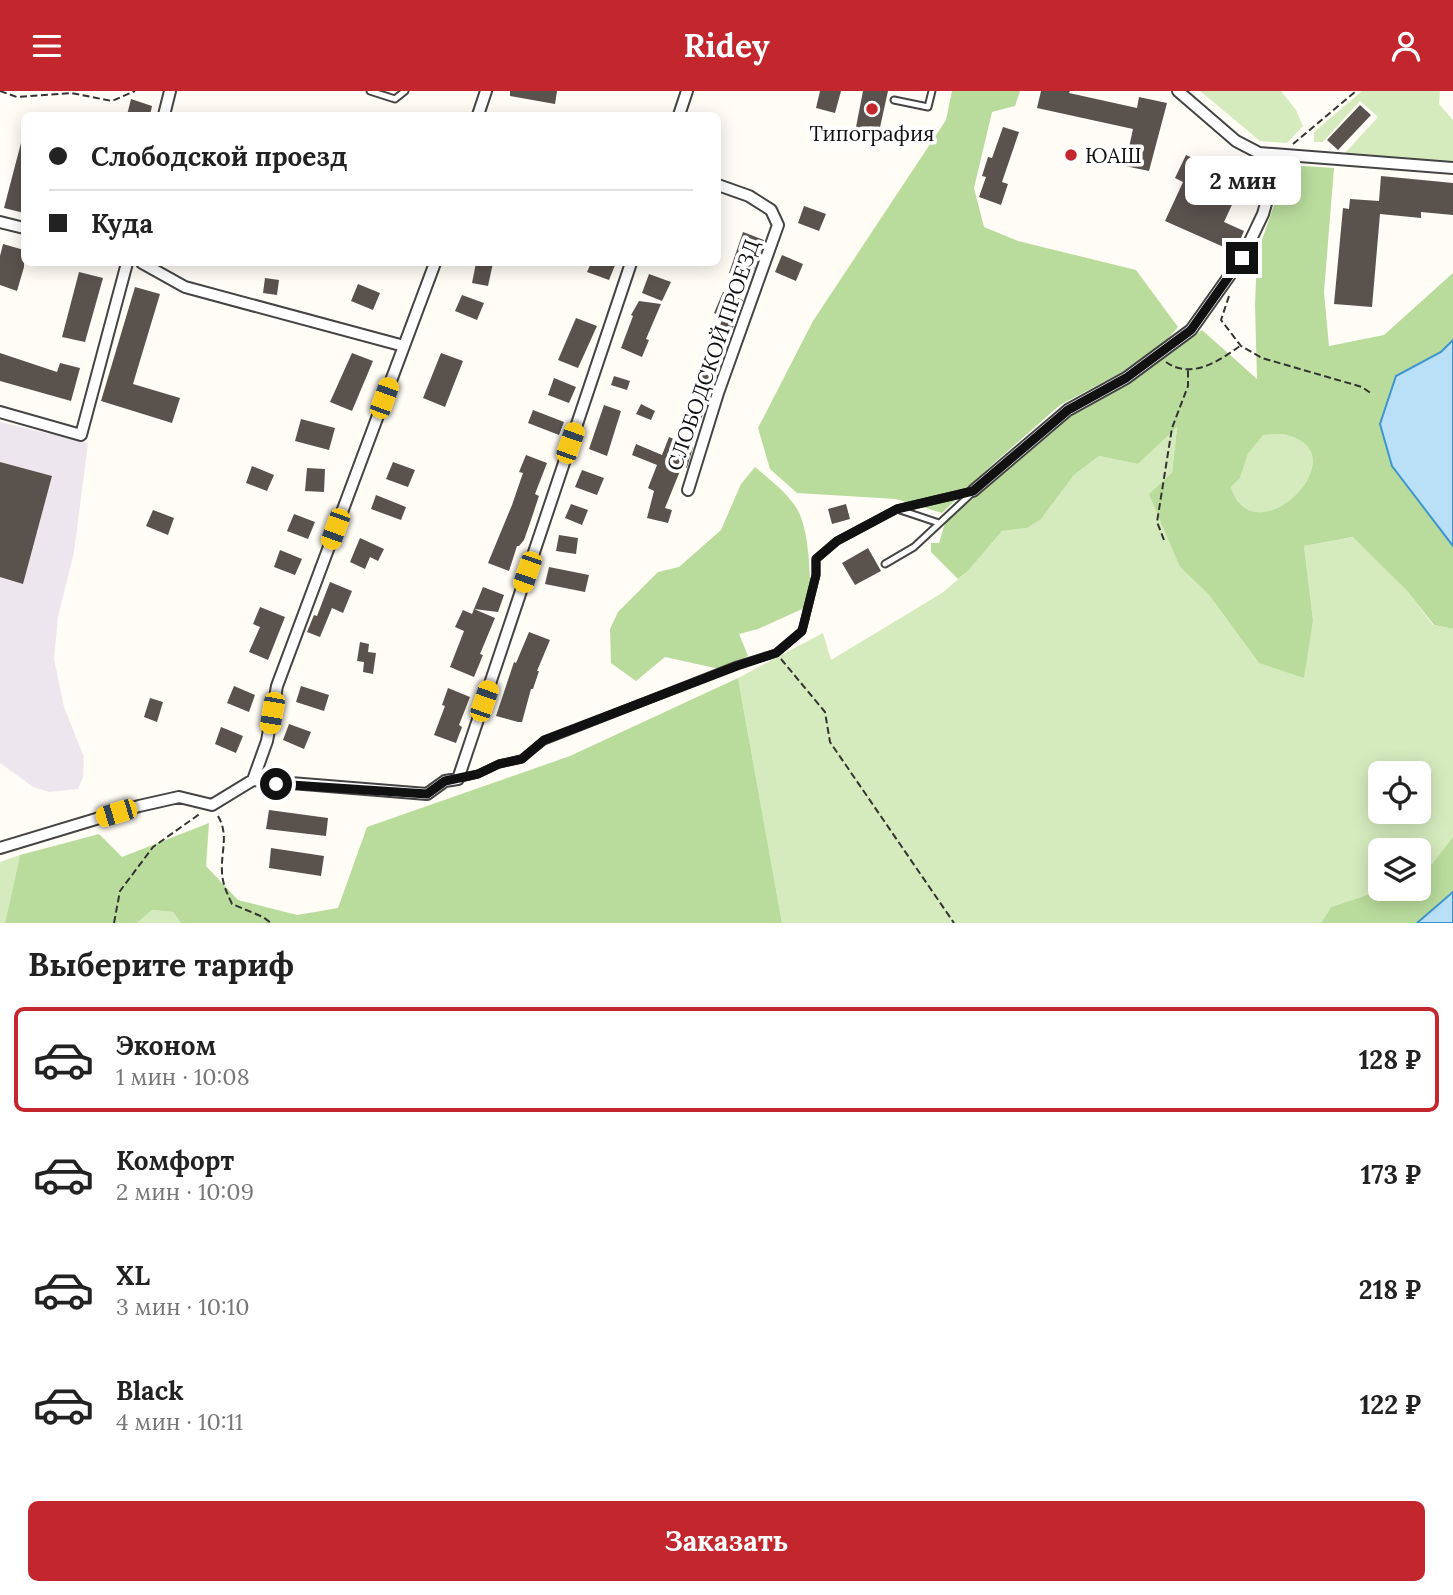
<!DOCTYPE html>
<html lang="ru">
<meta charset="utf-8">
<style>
:root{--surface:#fff;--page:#f2f2f2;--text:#222;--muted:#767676;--line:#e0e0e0;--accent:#c4262e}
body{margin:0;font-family:Lora,serif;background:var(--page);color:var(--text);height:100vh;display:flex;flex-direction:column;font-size:26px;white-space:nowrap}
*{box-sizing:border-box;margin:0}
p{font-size:23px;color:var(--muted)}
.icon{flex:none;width:38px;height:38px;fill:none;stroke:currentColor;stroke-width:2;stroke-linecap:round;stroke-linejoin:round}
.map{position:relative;height:832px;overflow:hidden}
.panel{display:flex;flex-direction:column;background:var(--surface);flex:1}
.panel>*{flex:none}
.top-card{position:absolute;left:21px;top:21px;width:700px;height:154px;border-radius:10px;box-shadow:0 4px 18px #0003;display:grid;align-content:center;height:154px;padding:0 28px;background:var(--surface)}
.fabs{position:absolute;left:1368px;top:670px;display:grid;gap:14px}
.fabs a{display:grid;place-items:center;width:63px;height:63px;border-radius:10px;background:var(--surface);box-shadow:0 4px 18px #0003;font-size:35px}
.end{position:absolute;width:32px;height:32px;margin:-16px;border:9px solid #111;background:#fff;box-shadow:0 0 0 4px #fff}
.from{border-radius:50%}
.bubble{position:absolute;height:49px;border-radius:10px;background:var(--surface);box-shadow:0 4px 18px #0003;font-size:23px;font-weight:700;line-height:49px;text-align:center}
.car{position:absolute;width:21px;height:42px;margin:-21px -10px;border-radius:9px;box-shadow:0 0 5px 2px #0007;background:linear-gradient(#f5c518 24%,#345 0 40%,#f5c518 0 76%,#345 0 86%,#f5c518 0)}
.top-card b{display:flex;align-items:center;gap:24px;height:66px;font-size:26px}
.top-card b+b{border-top:2px solid var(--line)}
.top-card i{width:18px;height:18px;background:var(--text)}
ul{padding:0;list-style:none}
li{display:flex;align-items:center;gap:21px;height:105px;margin:0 14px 10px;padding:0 14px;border:4px solid transparent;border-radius:10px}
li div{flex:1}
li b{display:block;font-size:26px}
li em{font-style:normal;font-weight:700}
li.selected{border-color:var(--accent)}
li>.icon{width:63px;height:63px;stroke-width:1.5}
h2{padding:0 28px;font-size:32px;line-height:84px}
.action{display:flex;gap:14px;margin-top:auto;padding:14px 28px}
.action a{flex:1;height:80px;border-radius:10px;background:var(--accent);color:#fff;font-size:28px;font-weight:700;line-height:80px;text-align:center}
header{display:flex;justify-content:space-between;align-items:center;height:91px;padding:0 28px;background:var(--accent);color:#fff;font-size:32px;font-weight:700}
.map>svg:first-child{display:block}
.industrial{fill:#eee6ef}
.green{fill:#d5ebbd;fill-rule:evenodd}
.forest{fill:#b9dc9c;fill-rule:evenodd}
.water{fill:#b9e0f7;stroke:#3f96cf;stroke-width:2}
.building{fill:#5a524d}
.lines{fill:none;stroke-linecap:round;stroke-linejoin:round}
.service-casing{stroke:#444;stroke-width:9}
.minor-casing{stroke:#444;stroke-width:14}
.path{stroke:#333;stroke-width:2;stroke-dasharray:7 3.5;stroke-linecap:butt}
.service{stroke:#fff;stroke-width:5}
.minor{stroke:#fff;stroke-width:10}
.route{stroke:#111;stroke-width:9}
.poi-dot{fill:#c4262e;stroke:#fff;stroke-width:2.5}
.labels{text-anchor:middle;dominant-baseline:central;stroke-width:7;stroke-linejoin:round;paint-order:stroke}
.poi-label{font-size:21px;fill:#111;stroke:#fff}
.street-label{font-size:21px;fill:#111;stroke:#fff}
</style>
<header><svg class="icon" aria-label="menu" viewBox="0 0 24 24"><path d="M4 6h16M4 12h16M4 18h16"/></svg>Ridey<svg class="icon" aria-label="person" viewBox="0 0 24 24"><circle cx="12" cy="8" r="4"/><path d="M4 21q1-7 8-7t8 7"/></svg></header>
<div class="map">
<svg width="1453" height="832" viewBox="0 0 1453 832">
<rect width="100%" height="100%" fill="#fffdf5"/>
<path class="industrial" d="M0,331L88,352L74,461L58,526L54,568L64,616L84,666L83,686L78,698L49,701L33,696L0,672Z"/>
<path class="green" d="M1200,0H1281L1296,19L1303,35L1287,52L1260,50Z
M1362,0H1440L1439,13L1453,29V71L1344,63L1378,26L1360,10L1323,51H1314V41Z
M1177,335L1172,382L1180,476L1209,504L1259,572L1313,529L1304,455L1354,446L1408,501L1433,534L1453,538V746L1432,773L1419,780V760H1381V798H1384L1331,816L1321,832H782L738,587L823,542L831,569L942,502L968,480L1002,440L1027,437L1039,429L1074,384L1099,365L1138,373ZM1381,682H1419V721H1381Z
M1262,344C1271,344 1282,342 1290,345C1358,365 1255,468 1231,396L1240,387L1248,363Z
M20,764L5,832H0V771Z
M152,819L173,821L181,832H137Z"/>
<path class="forest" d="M952,0H1020L1015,15L992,21L974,97L984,136L1018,150L1136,179L1178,236L1165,251L1119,283L1060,314L994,372L942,422L896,408L797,402L770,378L758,337L813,230L946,29Z
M1288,74L1334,77L1324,201L1329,255L1384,244L1453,182V249L1441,261L1396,285L1429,422L1453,455V538L1434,534L1408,501L1353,446L1304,455L1313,529L1304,587L1259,572L1209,504L1180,476L1149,403L1172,382L1177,336L1138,373L1099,365L1074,384L1040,429L1027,437L1002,440L968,480L958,488L931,461V452H939L945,432L1063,330L1129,291L1202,239L1257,288L1255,214L1257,163ZM1263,344C1271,344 1282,342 1290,345C1358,365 1254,468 1231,396L1240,387L1248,363Z
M755,376C770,389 787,401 797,418C810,439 810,489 811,514L758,538L739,543L748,565L724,579L665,566L636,590L611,572L610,538L618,521L658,481L679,476L721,439L741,393Z
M738,587L782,832H181L173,821L152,819L137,832H5L20,764L99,743L122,766L209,732L206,775L238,809L297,824L338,817L367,736L570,665Z
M1453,746V801L1417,832H1321L1331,816L1384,798H1419V780L1432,773Z"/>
<path class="water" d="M1453,249V455L1392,375L1380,333L1396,285L1441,261Z
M1453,801V832H1417Z"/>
<path class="building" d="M510,0H557L555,13L510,5Z
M820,0H841L835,22L816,17Z
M863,0H888L879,41L856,36Z
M1041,0H1070L1069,2L1137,17L1139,6L1167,12L1149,80L1125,75L1133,38L1037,17Z
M131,8L152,15L150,24H127Z
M1360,14L1371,24L1338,59L1327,49Z
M1003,36L1019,41L1002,91L1008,93L1001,114L979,106L986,86L982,85L988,66L992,67Z
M21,52H24V122L4,117Z
M1186,64L1243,90L1224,131L1244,140L1235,161L1165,130L1183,91L1175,87Z
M1381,85L1453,92V124L1421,121V127L1380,123L1372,216L1334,213L1343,117L1349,118L1350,108L1379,110Z
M804,115L826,123L819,140L798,132Z
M743,141L764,149L750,190L729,182Z
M3,153L24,159V176L17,200L0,194V165Z
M782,164L803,173L796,190L775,181Z
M476,172H493L488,195L472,192Z
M591,172H616L609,189L587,181Z
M79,181L103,187L85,251L62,246Z
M649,183L671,191L662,210L642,202Z
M265,187L279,189L277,204L263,202Z
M358,193L380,202L373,219L351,210Z
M135,196L160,203L133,293L180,307L172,332L101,310Z
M723,201L743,209L726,256L714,251L723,226L714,222Z
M462,204L484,212L477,229L455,220Z
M639,210L661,213L646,248L649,249L642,266L621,257L633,225L631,224Z
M576,227L597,235L578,277L558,269Z
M0,262L57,281L60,272L80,277L71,310L0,290Z
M352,262L373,270L352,320L330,311Z
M441,262L463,270L445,316L423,307Z
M698,282L716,286L711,297L695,294Z
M614,285L630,290L627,299L611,294Z
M554,287L576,296L569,312L548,304Z
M641,313L655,320L651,329L636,323Z
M604,314L621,320L607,365L589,358Z
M686,317L703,323L699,335L682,330Z
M533,319L564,331L559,344L528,332Z
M301,328L335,337L329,359L295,350Z
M669,346L693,356L687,377L682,375L665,417L672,419L668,432L647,427L654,400L648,397L657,374L632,364L636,353L662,364Z
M526,364L547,372L535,403L539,405L530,432L524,449L519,455H517L509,480L488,472L512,414L523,382L519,381Z
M0,371L52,385L23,493L0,486Z
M393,371L415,379L408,396L386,388Z
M252,375L274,384L267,400L246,392Z
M307,377L325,378L324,401L305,400Z
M582,379L604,387L597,404L575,396Z
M376,404L406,416L401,429L371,418Z
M571,413L588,419L582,434L565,427Z
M846,413L850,428L832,433L828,418Z
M153,419L174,427L168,444L146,435Z
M294,423L315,431L308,448L287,440Z
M559,444L578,447L576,463L556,460Z
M360,447L384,458L378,470L370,466L365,478L350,471Z
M868,457L881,480L855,494L842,472Z
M280,459L302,468L295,484L274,476Z
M549,476L589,484L585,501L545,493Z
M330,491L352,500L343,522L332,517L320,546L307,541L314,524L317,525Z
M483,496L504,504L498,521L474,518Z
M260,516L285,526L268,569L249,561L260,536L253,533Z
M474,518L495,527L480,563L483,564L474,586L450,576L464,540L455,536L463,519L472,523Z
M529,541L550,549L537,580H539L533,598H531L522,631H518L496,625L514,571L516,572Z
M360,551L369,553L368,561L376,562L373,583L363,581L364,571L357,570Z
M234,595L255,604L249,621L227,612Z
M301,595L329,604L324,620L296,611Z
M448,597L470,606L459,634L462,636L456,652L434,644L445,615L442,614Z
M150,607L163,611L157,631L144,626Z
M289,633L311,641L304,658L283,649Z
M221,636L243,645L236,662L215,653Z
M269,719L328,727L326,745L266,738Z
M271,757L324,765L321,785L269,777Z"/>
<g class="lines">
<defs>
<path id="service" d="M370,0L395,8L405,0
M894,9L928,16L932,0
M897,418L939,432
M885,473L914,456L971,403
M458,688L478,683L499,673L521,668L544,650L737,574L776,562L802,540L816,484V468L837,450L897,418L973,400"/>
<path id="minor" d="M1178,0L1236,50L1259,62L1453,77
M164,24L170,0
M478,24L486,0
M679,24L687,0
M0,131L24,137
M142,172L185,196L404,255
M0,321L81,344L127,172
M688,399L718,302L778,134L771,119L749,105L718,94
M973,400L1068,319L1126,287L1191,239L1242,167L1263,123L1280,64
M253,689L267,650L277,595L435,172
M0,757L139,715L179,706L212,714L253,689L427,703L445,690L458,688L631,172"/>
</defs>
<use href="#service" class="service-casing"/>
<use href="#minor" class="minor-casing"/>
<path class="path" d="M0,0L17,6L71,2L112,10L135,0
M1293,53L1356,0
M1229,205L1221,229L1241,255L1262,267L1362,296L1372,303
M1166,271C1191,289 1219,270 1240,255
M1164,449L1157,431L1172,337L1188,295V279
M781,568L825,621L830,651L954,832
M218,725C229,744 221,759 222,780C222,792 227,802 232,813L263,826L271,832
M114,832L120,800L153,756L201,722"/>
<use href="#service" class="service"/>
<use href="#minor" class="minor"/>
</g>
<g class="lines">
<path class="route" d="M276,693L427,703L445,690L478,683L499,673L522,668L544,649L737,575L776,562L802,540L816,484V468L837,450L897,418L973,400L1068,319L1126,287L1191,239L1242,167"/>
</g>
<g class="poi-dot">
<circle cx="872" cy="18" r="7"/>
<circle cx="1071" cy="64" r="7"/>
</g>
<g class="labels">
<g class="poi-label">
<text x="872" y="42">Типография</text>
<text x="1085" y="64" text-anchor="start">ЮАШ</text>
</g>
<g class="street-label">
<text transform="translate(713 264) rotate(-71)">СЛОБОДСКОЙ ПРОЕЗД</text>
</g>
</g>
</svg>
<div class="fabs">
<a><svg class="icon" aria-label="locate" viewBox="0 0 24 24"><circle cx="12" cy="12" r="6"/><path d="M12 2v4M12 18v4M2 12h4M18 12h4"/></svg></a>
<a><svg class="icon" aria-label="layers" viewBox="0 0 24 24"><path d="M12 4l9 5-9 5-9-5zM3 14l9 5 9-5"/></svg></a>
</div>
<i class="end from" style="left:276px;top:693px"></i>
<i class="end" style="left:1242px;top:167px"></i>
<div class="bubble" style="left:1185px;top:65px;width:116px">2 мин</div>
<i class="car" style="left:384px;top:307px;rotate:20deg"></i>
<i class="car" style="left:570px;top:352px;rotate:19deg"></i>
<i class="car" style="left:335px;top:438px;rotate:200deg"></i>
<i class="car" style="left:527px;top:481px;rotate:199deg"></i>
<i class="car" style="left:484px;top:610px;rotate:19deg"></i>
<i class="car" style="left:272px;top:622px;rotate:190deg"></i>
<i class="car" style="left:116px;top:722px;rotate:253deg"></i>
<div class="top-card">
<b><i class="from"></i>Слободской проезд</b>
<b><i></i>Куда</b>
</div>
</div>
<section class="panel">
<h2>Выберите тариф</h2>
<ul>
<li class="selected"><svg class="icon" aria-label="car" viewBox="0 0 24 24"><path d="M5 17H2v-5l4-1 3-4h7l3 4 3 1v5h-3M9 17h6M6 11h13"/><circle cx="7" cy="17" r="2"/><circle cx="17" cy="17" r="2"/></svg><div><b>Эконом</b><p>1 мин · 10:08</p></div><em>128 ₽</em></li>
<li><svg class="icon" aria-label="car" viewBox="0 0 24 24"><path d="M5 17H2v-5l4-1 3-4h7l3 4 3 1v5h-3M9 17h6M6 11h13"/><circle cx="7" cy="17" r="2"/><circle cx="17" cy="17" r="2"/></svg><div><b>Комфорт</b><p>2 мин · 10:09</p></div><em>173 ₽</em></li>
<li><svg class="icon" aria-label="car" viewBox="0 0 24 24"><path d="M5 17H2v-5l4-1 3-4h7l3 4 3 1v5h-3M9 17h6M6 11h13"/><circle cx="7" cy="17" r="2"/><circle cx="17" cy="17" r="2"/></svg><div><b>XL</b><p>3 мин · 10:10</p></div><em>218 ₽</em></li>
<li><svg class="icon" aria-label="car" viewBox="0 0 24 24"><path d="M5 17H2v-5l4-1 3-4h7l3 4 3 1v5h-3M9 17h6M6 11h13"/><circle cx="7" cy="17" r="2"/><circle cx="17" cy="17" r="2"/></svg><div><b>Black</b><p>4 мин · 10:11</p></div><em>122 ₽</em></li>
</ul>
<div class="action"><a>Заказать</a></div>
</section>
